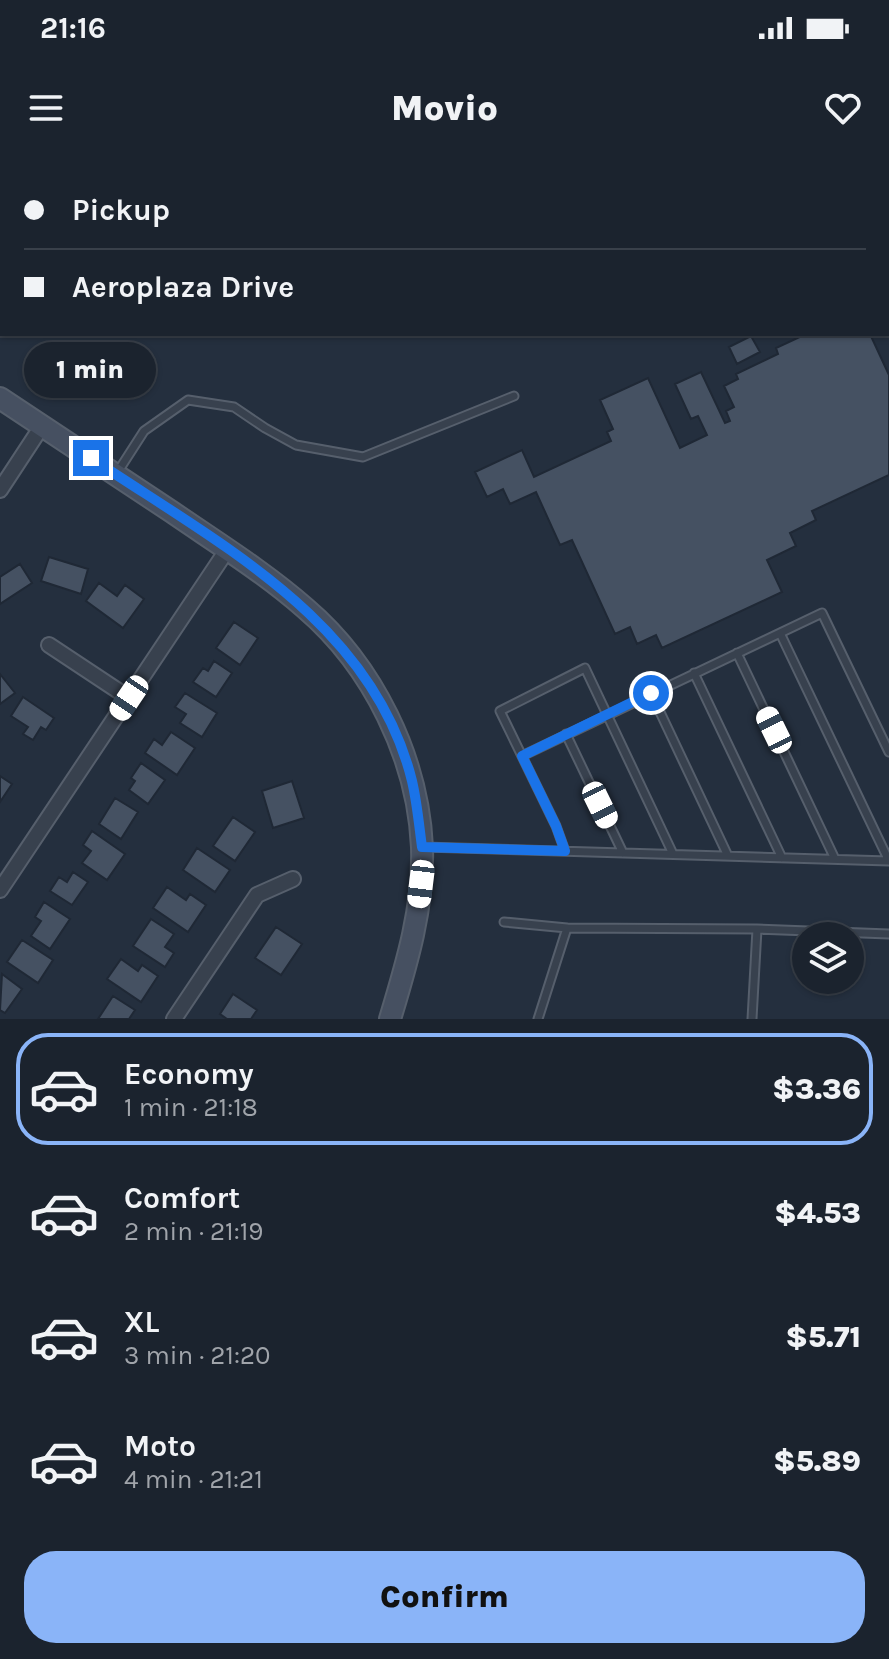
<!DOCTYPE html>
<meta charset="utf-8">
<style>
:root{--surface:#1b232e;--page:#282f3a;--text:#f1f3f6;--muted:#a0a4aa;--line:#39404a;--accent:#8ab4f8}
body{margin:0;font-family:Karla,sans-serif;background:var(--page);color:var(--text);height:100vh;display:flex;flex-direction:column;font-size:30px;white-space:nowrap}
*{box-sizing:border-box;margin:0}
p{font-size:26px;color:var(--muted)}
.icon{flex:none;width:44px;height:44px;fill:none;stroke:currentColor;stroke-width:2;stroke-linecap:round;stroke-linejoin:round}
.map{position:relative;height:859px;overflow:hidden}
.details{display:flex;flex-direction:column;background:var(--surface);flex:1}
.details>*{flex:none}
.guide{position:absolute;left:0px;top:0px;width:890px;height:176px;box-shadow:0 2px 6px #0004,0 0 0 2px var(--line);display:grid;align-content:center;height:176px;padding:0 24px;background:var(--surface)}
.buttons{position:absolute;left:792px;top:762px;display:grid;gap:16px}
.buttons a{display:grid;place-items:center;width:72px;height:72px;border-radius:50%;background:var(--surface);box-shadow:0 2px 6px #0004,0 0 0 2px var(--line);font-size:40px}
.end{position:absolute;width:36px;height:36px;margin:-18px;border:10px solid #1a73e8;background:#fff;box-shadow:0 0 0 4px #fff}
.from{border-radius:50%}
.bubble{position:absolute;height:56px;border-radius:28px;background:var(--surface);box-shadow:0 2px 6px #0004,0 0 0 2px var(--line);font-size:26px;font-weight:800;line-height:56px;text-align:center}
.car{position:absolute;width:24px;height:48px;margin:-24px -12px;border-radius:10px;box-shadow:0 0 6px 2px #0007;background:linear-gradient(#fff 24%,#345 0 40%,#fff 0 76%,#345 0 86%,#fff 0)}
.guide b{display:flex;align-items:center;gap:28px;height:76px;font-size:30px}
.guide b+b{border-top:2px solid var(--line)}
.guide i{width:20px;height:20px;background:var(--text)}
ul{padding:14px 0 0;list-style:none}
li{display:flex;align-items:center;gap:24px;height:112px;margin:0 16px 12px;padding:0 8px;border:4px solid transparent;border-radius:32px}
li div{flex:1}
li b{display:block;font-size:30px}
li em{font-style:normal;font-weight:800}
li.active{border-color:var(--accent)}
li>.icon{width:72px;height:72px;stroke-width:1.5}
.primary-button{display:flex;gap:16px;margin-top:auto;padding:16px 24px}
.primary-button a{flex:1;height:92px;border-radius:32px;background:var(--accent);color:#111;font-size:32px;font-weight:800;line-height:92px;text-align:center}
.status{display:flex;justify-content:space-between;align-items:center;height:56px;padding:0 40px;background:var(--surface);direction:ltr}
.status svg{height:22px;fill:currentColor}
header{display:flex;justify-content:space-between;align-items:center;height:104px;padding:0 24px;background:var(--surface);font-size:36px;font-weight:800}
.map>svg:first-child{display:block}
.building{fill:#455162;stroke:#1f2835;stroke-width:2}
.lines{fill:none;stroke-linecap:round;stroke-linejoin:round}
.lane-casing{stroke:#565f6c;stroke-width:11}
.street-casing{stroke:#565f6c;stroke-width:18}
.secondary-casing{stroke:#565f6c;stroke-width:24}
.lane{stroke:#38414e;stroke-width:7}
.street{stroke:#38414e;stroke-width:14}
.secondary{stroke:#465061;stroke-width:20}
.route{stroke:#1a73e8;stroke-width:10}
</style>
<div class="status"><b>21:16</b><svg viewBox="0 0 49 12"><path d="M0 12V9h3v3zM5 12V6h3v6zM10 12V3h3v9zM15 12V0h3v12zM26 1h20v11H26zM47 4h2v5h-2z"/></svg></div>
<header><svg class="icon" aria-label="menu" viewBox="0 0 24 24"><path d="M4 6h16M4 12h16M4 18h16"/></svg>Movio<svg class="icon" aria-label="heart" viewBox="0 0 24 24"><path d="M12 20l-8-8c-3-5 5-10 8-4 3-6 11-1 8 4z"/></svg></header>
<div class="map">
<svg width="889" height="859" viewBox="0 0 889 859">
<rect width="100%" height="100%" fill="#242f3e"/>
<path class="building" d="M806,174H870L889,215V315L812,351L816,360L790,373L796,386L767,400L782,432L662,488L656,475L637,484L630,467L615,474L572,380L560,385L536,332L510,344L503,329L487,337L475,312L522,290L534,317L611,281L607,272L613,269L600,240L648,218L680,288L707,275L698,256L691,259L675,224L701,212L725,263L730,261L726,251L734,247L724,226L738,219L736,214L778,194L776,188Z
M751,176L760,192L737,204L729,187Z
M49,397L88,409L81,434L41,421Z
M20,404L32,423L0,444V417Z
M99,423L117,436L125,425L144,439L123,468L86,441Z
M234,462L258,478L240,505L216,488Z
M214,501L232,513L216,537L193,522L203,508L208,511Z
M0,514L15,533L0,544Z
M185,533L217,553L202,577L180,563L186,554L175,547Z
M23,537L54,558L46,570L41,567L33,580L23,574L28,567L11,556Z
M171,572L195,588L177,615L145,593L154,579L162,585Z
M141,603L165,620L148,644L129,630L135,621L131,618Z
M0,616L12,624L0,642Z
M292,621L304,658L273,668L262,631Z
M115,638L138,652L121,679L99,664Z
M233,657L255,672L235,701L213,686Z
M92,671L125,694L107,720L82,703L91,691L83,685Z
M197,688L230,710L215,732L183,710Z
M73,712L88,722L72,745L50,731L59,717L67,722Z
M167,727L186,740L190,734L206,745L188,772L153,748Z
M44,742L70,759L50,789L31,776L41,761L35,757Z
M151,759L174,774L165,787L174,793L165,807L133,786Z
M276,767L302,784L281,815L255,798Z
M22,780L53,800L38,823L7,802Z
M121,799L138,811L142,805L158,816L141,842L107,819Z
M2,814L22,829L5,853L0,850Z
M233,834L257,850L251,859H227L220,854Z
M113,836L135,850L129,859H98Z"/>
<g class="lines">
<defs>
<path id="lane" d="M888,129L889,130
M117,313L144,271L188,240L234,247L265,268L296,285L363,297L514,236
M780,473L889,701
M737,493L835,699
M694,513L782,698
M651,533L728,696
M566,574L623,693
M522,596L822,453L889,592
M424,687L889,701
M565,691L556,666L500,551L585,508L673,694
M504,762L567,768
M538,859L567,768L757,769
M752,859L757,769L889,774"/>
<path id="street" d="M0,330L42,266
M49,485L129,538
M0,730L227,390
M174,859L257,735L293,719"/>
<path id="secondary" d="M0,238C57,276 114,314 172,352C217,383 264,412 305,448C373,506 418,598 422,687C424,746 407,803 390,859"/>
</defs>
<use href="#lane" class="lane-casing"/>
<use href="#street" class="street-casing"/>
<use href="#secondary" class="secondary-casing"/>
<use href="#lane" class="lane"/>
<use href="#street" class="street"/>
<use href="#secondary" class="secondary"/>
</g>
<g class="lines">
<path class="route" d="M91,298C217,383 373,461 412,621C417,642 419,665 422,687L565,691L556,666L522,596L651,533"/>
</g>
</svg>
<div class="buttons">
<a><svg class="icon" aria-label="layers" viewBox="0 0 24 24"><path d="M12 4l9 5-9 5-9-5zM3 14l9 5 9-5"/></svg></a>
</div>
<i class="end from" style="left:651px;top:533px"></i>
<i class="end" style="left:91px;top:298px"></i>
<div class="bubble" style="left:24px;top:182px;width:132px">1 min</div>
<i class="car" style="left:129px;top:538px;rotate:214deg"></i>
<i class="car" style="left:774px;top:570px;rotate:334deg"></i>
<i class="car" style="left:600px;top:645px;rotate:154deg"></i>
<i class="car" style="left:421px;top:724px;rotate:187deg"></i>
<div class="guide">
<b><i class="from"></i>Pickup</b>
<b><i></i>Aeroplaza Drive</b>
</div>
</div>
<section class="details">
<ul>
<li class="active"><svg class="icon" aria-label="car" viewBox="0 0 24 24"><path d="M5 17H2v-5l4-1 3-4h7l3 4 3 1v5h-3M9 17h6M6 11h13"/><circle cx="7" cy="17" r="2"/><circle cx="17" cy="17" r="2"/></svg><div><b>Economy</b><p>1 min · 21:18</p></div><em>$3.36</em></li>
<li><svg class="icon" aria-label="car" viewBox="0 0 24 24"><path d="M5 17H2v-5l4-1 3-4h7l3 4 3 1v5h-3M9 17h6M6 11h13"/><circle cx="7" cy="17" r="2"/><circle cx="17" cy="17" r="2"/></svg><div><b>Comfort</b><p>2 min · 21:19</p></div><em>$4.53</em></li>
<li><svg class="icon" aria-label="car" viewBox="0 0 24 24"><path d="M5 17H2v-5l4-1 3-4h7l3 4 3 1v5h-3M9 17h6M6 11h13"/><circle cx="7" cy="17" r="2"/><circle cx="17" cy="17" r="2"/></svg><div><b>XL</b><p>3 min · 21:20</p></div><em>$5.71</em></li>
<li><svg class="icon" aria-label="car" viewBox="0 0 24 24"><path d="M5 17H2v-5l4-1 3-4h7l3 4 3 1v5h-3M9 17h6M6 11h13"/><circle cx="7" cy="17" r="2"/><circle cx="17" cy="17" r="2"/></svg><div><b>Moto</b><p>4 min · 21:21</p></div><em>$5.89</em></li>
</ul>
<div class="primary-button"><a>Confirm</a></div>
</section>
